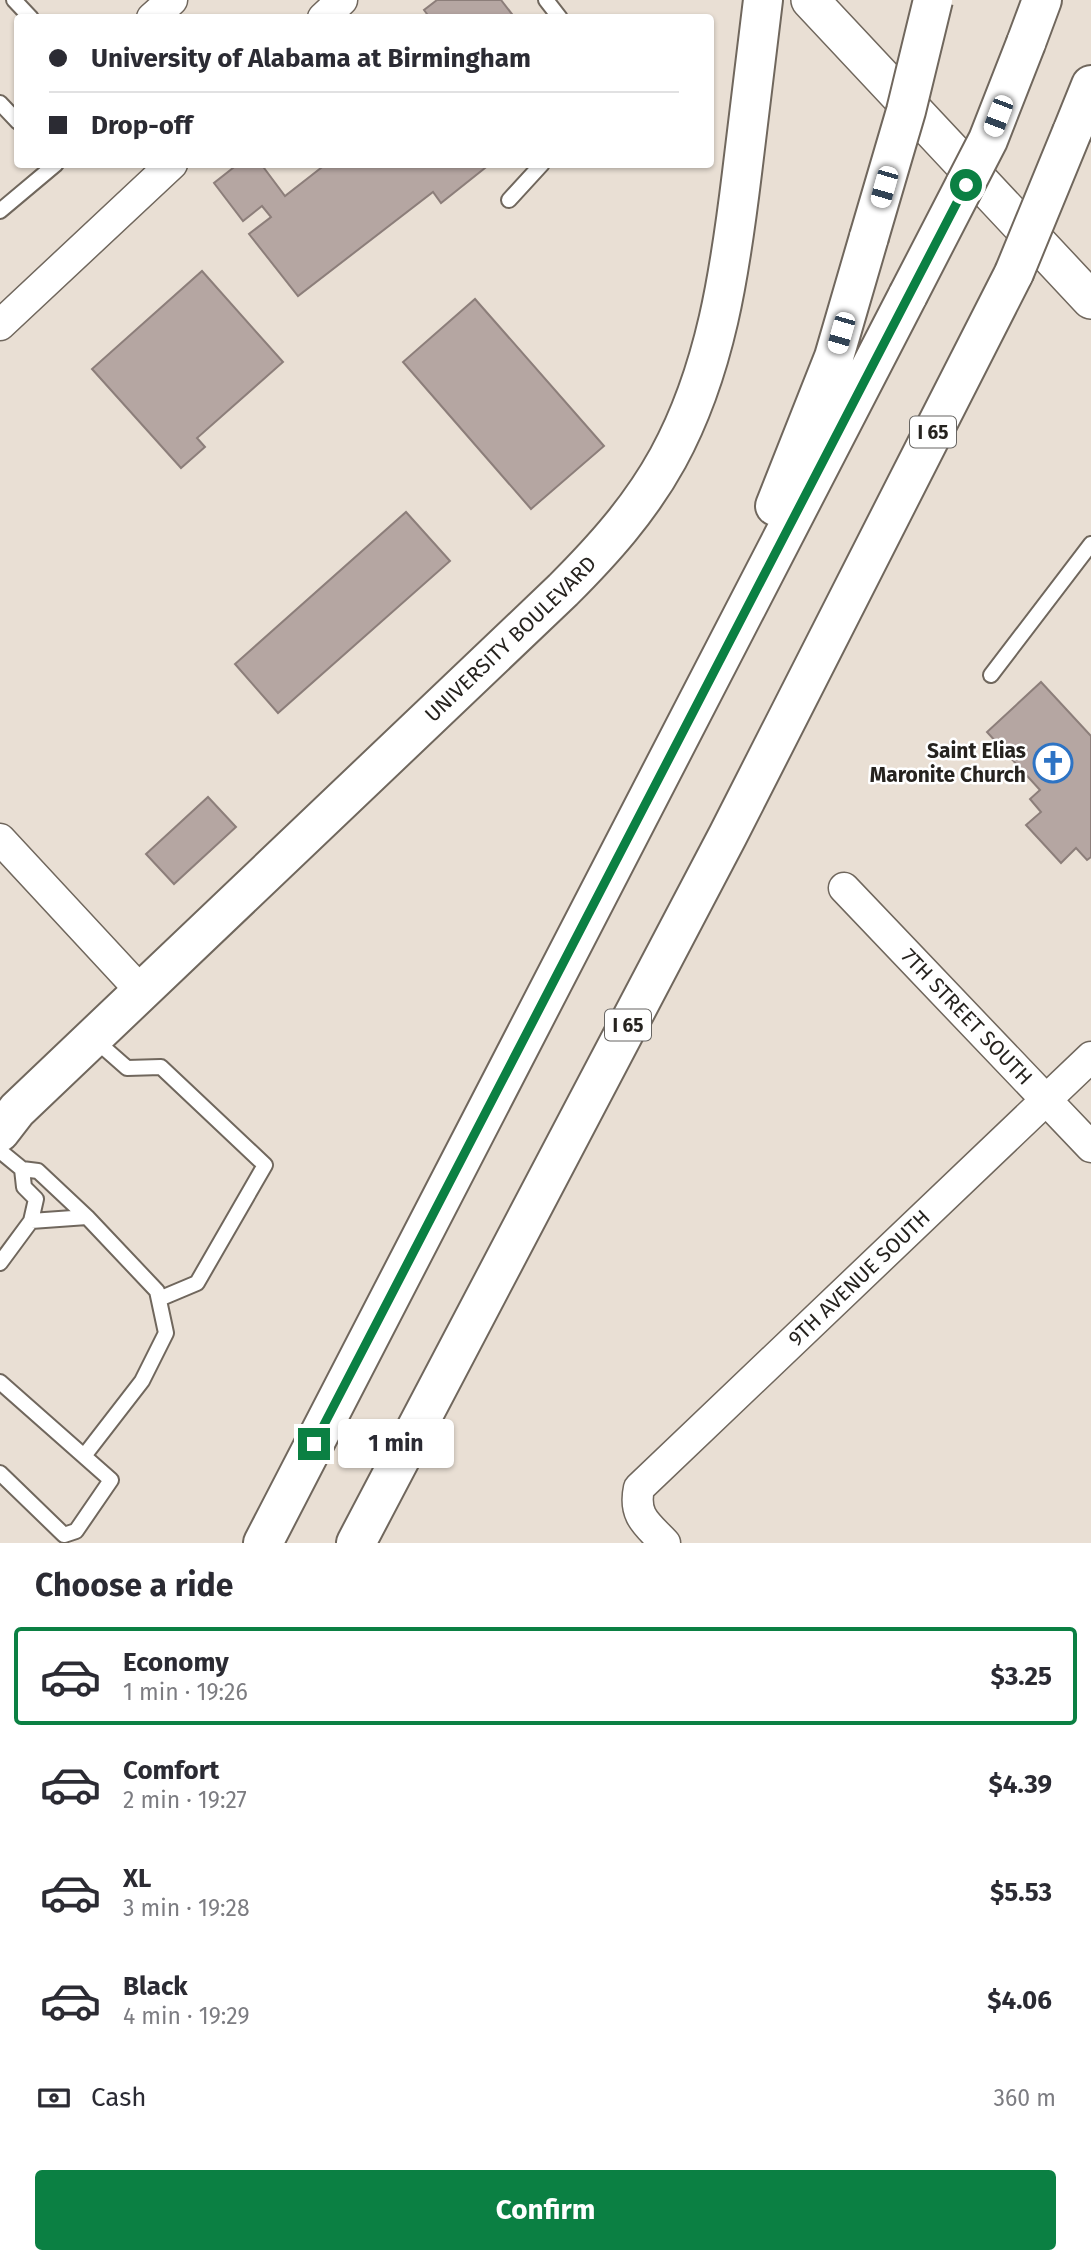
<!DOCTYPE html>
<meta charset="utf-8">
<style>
:root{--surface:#fff;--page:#f7f7f7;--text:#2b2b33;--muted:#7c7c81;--line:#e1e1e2;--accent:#0b8043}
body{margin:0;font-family:"Fira Sans",sans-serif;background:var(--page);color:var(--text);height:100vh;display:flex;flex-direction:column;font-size:26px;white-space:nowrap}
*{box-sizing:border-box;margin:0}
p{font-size:23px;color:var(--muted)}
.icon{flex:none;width:38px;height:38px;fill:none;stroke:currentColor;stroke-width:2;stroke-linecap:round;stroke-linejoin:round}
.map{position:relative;height:1543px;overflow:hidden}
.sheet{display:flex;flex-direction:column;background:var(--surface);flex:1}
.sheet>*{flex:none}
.banner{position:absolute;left:14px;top:14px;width:700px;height:154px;border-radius:7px;box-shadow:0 2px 5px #0004;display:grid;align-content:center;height:154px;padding:0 35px;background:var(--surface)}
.end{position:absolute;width:32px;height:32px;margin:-16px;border:9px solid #0b8043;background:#fff;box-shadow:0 0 0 4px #fff}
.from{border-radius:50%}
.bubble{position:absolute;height:49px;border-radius:7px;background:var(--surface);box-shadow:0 2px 5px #0004;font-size:23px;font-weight:700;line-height:49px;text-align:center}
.car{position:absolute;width:21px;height:42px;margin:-21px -10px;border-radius:9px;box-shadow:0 0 5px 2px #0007;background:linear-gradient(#fff 24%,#345 0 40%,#fff 0 76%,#345 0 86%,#fff 0)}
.banner b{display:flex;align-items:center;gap:24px;height:66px;font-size:26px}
.banner b+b{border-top:2px solid var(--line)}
.banner i{width:18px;height:18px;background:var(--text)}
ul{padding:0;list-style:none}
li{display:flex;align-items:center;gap:21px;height:98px;margin:0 14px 10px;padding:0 21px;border:4px solid transparent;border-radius:7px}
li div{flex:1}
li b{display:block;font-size:26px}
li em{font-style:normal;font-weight:700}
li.active{border-color:var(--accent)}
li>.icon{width:63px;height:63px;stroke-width:1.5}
h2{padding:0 35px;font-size:32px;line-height:84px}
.pay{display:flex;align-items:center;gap:18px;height:77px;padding:0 35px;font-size:26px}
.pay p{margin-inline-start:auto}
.action{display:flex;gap:14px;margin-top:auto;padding:14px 35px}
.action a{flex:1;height:80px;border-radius:7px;background:var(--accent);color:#fff;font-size:28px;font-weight:700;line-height:80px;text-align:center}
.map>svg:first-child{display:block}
.building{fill:#b5a6a2;stroke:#8c7e7a;stroke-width:2}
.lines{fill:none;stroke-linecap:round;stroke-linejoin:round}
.service-casing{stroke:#70675d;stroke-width:18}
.minor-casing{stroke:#70675d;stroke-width:33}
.tertiary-casing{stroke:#70675d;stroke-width:40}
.secondary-casing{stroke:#70675d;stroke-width:42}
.motorway-casing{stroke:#70675d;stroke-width:42}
.service{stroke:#fff;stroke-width:14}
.minor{stroke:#fff;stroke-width:30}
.tertiary{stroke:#fff;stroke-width:37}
.secondary{stroke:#fff;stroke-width:38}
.motorway{stroke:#fff;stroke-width:38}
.motorway-bridge-casing{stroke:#70675d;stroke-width:42;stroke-linecap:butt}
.motorway-bridge{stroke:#fff;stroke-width:38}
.route{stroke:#0b8043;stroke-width:9}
.labels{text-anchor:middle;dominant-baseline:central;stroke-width:5;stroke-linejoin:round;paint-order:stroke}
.shield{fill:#fff;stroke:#676562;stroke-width:2}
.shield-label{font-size:19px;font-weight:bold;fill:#26231f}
.street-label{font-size:21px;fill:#26231f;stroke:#fff}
.poi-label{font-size:21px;font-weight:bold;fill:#26231f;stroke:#fff;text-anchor:end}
</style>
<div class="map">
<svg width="1091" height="1543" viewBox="0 0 1091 1543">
<rect width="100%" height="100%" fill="#e9dfd4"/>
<path class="building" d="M437,0H501L515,18H430L424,10Z
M238,164H261L285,196L326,164H490L441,203L433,192L298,296L249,234L271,217L262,206L243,221L214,183Z
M202,271L283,362L197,438L205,447L181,468L92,369Z
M475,299L604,446L531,509L403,362Z
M406,512L450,561L278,713L235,664Z
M1041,682L1091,736V857L1087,860L1076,848L1061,863L1026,825L1041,812L1030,799L1040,790L987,732Z
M208,797L236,827L174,884L146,854Z"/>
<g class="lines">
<defs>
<path id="service" d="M14,0L31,18
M546,0L560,18
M0,103L18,122
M509,200L542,164
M0,211L56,164
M991,675L1091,544
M94,1039L127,1068L161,1067L265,1165L197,1283L159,1299
M0,1151L22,1169L38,1171L87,1217
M31,1221L87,1217L157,1291L166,1333L142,1381L84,1456
M0,1263L31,1221L36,1199L24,1187L22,1169
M0,1382L111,1480L76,1531L64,1535L0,1473"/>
<g id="minor">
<path d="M152,18L172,0"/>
<path d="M323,18L342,0"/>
<path d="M0,325L172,164"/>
<path d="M0,839L141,991"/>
<path id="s1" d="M844,888L1091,1147"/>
<path id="s2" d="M665,1543C647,1524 633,1516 639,1488L1091,1057"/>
</g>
<path id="tertiary" d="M810,0L1091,300"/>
<g id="secondary">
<path id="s3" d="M0,1132L17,1110L563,590C603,550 640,509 668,458C716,370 730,272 742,173C749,116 756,58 763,0"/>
</g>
<path id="motorway" d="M1026,43L1042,0
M1072,132L1091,85
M775,506L834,357L869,237
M263,1543L908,295
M356,1543L728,835L1014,273"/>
</defs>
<use href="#service" class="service-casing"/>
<use href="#minor" class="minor-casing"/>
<use href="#tertiary" class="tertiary-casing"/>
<use href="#secondary" class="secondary-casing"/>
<use href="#motorway" class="motorway-casing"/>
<use href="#service" class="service"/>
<use href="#minor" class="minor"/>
<use href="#tertiary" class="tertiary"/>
<use href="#secondary" class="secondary"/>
<use href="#motorway" class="motorway"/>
<defs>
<path id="motorway-bridge" d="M869,237L906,111L933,0
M1014,273L1072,132
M908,295L988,140L1026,43"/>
</defs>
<use href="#motorway-bridge" class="motorway-bridge-casing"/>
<use href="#motorway-bridge" class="motorway-bridge"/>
</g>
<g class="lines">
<path class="route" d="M314,1444L966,185"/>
</g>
<defs>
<symbol id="church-ring" viewBox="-11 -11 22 22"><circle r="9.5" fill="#fff" stroke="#2d73c4" stroke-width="1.5"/><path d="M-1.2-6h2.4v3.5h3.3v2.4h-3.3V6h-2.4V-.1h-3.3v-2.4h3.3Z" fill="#2d73c4"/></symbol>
</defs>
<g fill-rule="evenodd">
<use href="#church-ring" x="1031" y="741" width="44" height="44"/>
</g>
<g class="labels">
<g class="shield">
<rect x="910" y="416.5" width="46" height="31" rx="5"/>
<rect x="605" y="1009.5" width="46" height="31" rx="5"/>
</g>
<g class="shield-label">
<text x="933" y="432">I 65</text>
<text x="628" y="1025">I 65</text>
</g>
<g class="street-label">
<text stroke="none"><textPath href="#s3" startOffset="710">UNIVERSITY BOULEVARD</textPath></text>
<text stroke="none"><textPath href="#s1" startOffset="178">7TH STREET SOUTH</textPath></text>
<text stroke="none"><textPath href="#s2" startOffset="369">9TH AVENUE SOUTH</textPath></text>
</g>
<g class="poi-label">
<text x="1026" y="751">Saint Elias<tspan x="1026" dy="24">Maronite Church</tspan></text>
</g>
</g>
</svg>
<i class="end from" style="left:966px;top:185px"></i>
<i class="end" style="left:314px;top:1444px"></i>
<div class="bubble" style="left:338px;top:1419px;width:116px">1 min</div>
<i class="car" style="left:998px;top:116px;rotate:201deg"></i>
<i class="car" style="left:884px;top:187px;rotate:196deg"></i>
<i class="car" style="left:841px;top:333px;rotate:196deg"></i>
<div class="banner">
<b><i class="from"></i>University of Alabama at Birmingham</b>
<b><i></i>Drop-off</b>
</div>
</div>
<section class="sheet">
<h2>Choose a ride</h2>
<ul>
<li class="active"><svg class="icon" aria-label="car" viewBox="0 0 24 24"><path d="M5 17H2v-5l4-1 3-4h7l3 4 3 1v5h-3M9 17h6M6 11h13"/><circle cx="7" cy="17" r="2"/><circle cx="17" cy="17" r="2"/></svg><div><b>Economy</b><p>1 min · 19:26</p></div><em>$3.25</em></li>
<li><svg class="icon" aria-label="car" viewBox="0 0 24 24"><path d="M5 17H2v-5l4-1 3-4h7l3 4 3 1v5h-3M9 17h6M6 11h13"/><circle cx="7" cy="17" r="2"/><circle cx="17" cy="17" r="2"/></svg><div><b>Comfort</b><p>2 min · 19:27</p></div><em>$4.39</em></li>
<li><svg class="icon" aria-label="car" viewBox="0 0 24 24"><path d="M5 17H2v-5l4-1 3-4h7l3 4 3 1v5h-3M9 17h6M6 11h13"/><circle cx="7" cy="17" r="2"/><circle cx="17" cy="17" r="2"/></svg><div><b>XL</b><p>3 min · 19:28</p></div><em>$5.53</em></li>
<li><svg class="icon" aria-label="car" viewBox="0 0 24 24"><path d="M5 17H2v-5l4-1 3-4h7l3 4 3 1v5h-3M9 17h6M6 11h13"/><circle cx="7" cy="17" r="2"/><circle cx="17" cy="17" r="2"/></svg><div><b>Black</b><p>4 min · 19:29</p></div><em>$4.06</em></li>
</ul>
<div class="pay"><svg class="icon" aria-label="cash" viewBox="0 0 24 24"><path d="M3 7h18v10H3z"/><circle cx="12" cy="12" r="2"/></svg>Cash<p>360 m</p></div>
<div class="action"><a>Confirm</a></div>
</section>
